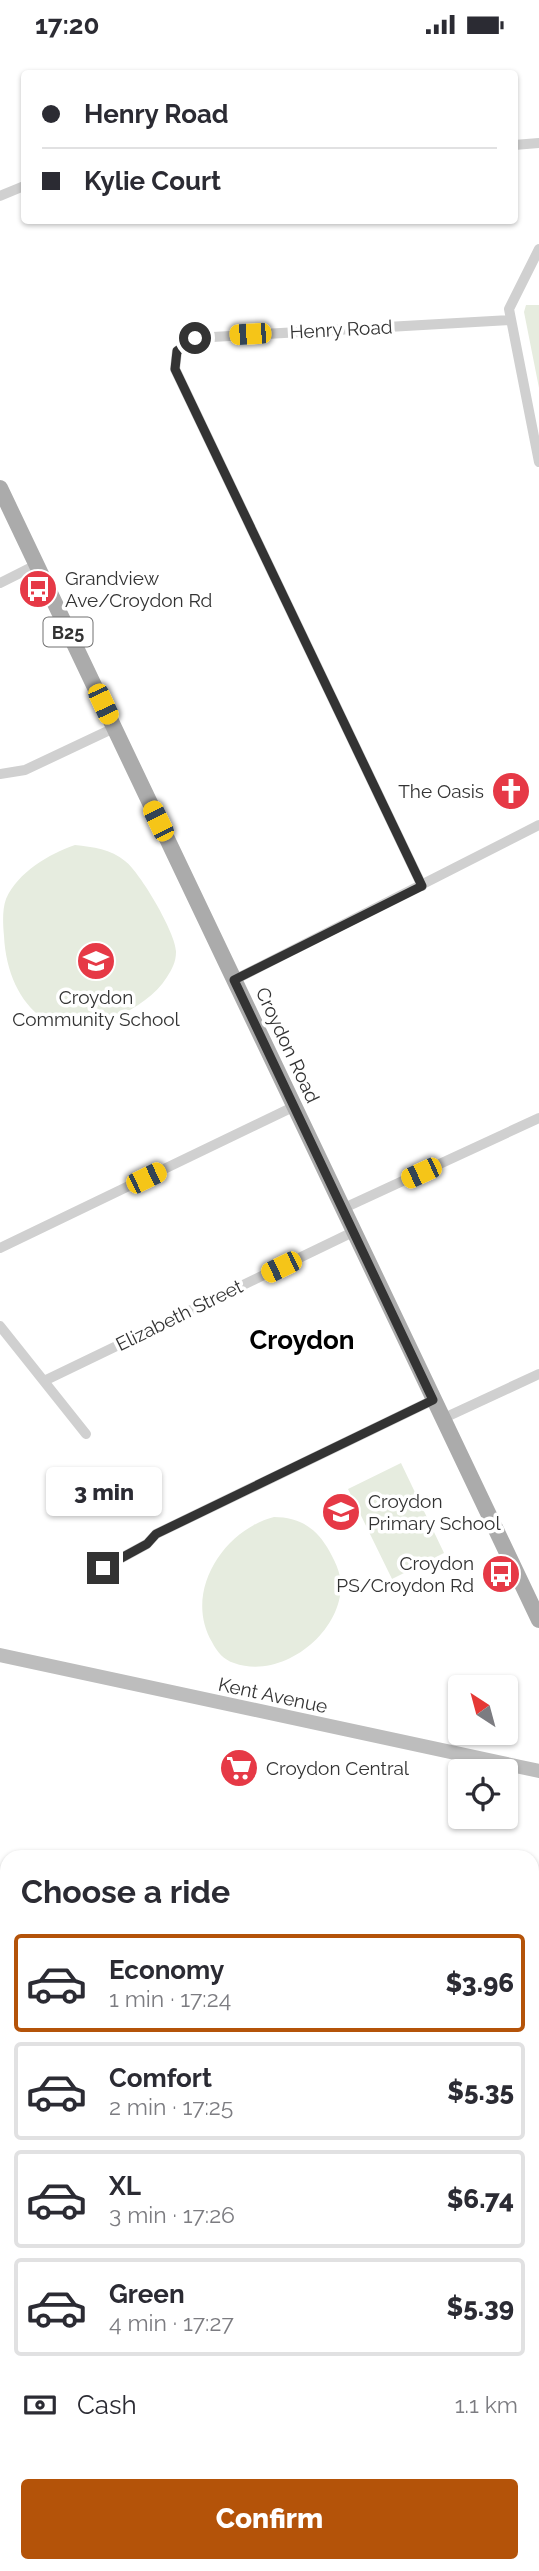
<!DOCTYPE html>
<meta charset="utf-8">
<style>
:root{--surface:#fff;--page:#f7f7f7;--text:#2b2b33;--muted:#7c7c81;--line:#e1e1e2;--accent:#b45309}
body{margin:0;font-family:Raleway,sans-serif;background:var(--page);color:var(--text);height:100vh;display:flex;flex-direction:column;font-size:26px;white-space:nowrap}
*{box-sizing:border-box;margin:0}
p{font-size:23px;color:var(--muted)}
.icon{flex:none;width:38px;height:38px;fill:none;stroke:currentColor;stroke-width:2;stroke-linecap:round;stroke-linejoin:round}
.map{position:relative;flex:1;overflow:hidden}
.sheet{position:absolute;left:0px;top:1801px;width:539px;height:723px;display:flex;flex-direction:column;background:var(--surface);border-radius:21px 21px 0 0;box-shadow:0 2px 5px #0004}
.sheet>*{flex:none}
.hud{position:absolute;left:21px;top:21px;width:497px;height:154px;border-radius:7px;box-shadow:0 2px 5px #0004;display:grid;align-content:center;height:154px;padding:0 21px;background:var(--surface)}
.needle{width:46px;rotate:324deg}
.fabs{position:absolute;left:448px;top:1626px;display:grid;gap:14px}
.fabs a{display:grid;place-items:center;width:70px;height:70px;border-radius:7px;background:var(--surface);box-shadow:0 2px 5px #0004;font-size:35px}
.end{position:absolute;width:32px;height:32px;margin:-16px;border:9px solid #333;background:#fff;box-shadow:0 0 0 4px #fff}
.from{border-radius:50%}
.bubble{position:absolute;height:49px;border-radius:7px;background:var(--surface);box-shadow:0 2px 5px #0004;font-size:23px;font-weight:800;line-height:49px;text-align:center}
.car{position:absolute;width:21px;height:42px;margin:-21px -10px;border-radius:9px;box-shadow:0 0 5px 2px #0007;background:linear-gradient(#f5c518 24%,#345 0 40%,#f5c518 0 76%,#345 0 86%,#f5c518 0)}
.hud b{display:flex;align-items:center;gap:24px;height:66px;font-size:26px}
.hud b+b{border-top:2px solid var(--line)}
.hud i{width:18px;height:18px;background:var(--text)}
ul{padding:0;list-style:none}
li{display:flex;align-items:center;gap:21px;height:98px;margin:0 14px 10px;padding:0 7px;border:4px solid var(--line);border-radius:7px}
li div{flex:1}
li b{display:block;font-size:26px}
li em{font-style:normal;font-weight:800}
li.on{border-color:var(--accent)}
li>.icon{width:63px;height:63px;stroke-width:1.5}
h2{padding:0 21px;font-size:32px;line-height:84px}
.pay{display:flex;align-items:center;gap:18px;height:77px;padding:0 21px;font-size:26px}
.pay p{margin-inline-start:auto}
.primary-button{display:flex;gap:14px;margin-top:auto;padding:14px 21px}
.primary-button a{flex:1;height:80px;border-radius:7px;background:var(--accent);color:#fff;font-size:28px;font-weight:800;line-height:80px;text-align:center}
.status{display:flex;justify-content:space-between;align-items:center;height:49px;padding:0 35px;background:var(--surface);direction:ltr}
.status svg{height:19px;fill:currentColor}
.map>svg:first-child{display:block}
.green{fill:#e6ecdf}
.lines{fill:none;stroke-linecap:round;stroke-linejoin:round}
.minor{stroke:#d0d0d0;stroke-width:10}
.secondary{stroke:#bdbdbd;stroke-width:14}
.primary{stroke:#ababab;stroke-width:16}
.rail-casing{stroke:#888;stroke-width:5}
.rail{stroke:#fff;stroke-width:2.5;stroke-dasharray:8;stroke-linecap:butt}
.route{stroke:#333;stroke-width:9}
.labels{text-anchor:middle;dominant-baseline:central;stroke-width:7;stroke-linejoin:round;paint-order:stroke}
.shield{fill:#fff;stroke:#707070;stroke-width:2}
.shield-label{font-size:18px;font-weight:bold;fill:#333}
.street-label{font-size:19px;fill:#333;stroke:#fff}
.poi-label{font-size:19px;fill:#333;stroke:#fff;text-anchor:start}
.district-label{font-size:26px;font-weight:bold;fill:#000;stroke:#fff}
</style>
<div class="status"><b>17:20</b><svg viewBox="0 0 49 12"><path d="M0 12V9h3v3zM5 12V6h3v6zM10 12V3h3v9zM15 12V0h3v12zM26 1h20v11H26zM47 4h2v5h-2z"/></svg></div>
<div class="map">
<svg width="539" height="2522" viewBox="0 0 539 2522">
<rect width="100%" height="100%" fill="#fff"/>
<path class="green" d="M526,256H539V339L524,263Z
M75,796C93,798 111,800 125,812C140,823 177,886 176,903C176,913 172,920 167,928C156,946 136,958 118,968C52,1003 7,952 4,887C3,876 2,861 6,850C18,823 49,805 75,796Z
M401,1414L444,1504L392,1530L348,1440Z
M274,1468C297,1468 314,1477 327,1498C334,1510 341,1523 341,1537C340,1586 281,1631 234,1614C224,1611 217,1603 212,1593C183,1544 223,1481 274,1468Z
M532,2458L539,2460V2506L536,2518L531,2517Z"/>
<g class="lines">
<path class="minor" d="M514,96L539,94
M0,147L24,137
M539,200L509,260L539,413
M0,534L36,516
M0,725L25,721L114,679
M422,837L175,320L177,302L195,289L510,271
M234,931L539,776
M342,1160L539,1069
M0,1199L293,1058
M0,1277L86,1385
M44,1332L353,1183
M442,1370L539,1325
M103,1519L147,1495L156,1485L433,1351
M0,1837L7,1839
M0,2128L7,2138
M532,2150L539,2152
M0,2196L7,2191
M532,2278L539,2279
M532,2447L539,2449
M0,2459L7,2438
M431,2522L432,2516"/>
<path class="secondary" d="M0,1606L539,1722"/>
<path class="primary" d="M0,439L539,1571
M532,1865L539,1845
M368,2522L369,2516"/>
<defs>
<path id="rail" d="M532,2039L539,2016
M532,2074L539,2051
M394,2522L396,2516"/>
</defs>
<use href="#rail" class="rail-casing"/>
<use href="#rail" class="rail"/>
</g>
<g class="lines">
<path class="route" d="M103,1519L147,1495L156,1485L433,1351L234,931L422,837L175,320L177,302L195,289"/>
</g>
<defs>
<symbol id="bus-disc" viewBox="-11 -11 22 22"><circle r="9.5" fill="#e63946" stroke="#fff"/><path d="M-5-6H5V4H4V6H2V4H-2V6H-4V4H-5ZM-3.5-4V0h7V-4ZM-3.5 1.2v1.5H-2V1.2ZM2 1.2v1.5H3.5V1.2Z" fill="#fff"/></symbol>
<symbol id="church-disc" viewBox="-11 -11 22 22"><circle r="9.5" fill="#e63946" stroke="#fff"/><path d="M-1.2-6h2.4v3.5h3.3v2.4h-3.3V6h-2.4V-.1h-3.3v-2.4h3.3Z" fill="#fff"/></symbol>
<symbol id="school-disc" viewBox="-11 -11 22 22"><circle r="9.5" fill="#e63946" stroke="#fff"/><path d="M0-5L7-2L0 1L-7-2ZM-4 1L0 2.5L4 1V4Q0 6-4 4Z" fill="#fff"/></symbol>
<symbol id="supermarket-disc" viewBox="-11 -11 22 22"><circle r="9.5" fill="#e63946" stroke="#fff"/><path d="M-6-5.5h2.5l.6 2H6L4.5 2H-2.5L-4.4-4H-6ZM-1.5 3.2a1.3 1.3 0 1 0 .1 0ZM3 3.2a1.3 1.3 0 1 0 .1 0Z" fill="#fff"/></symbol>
</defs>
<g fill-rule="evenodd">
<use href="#bus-disc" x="16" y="518" width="44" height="44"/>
<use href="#church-disc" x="489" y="720" width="44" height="44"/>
<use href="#school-disc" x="74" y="890" width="44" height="44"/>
<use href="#school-disc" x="319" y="1441" width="44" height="44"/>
<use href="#bus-disc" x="479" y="1503" width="44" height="44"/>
<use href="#supermarket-disc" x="217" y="1697" width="44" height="44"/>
</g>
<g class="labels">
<rect class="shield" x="43.5" y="568.5" width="49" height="29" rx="5"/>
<g class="shield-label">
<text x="68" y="583">B25</text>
</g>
<g class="street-label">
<text transform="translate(341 280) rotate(-3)">Henry Road</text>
<text transform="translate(288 996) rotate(65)">Croydon Road</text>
<text transform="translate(179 1266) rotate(-26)">Elizabeth Street</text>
<text transform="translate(273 1646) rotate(12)">Kent Avenue</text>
</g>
<g class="poi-label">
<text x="65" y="529">Grandview<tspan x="65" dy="22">Ave/Croydon Rd</tspan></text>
<text x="484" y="742" text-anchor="end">The Oasis</text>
<text x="96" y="948" text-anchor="middle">Croydon<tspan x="96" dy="22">Community School</tspan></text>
<text x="368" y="1452">Croydon<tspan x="368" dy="22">Primary School</tspan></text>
<text x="474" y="1514" text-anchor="end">Croydon<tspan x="474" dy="22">PS/Croydon Rd</tspan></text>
<text x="266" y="1719">Croydon Central</text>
</g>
<g class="district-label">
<text x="302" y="1291">Croydon</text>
</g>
</g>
</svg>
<div class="fabs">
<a><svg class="needle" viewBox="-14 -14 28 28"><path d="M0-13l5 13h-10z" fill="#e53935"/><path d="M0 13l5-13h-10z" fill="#7c7c81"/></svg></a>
<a><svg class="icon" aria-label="locate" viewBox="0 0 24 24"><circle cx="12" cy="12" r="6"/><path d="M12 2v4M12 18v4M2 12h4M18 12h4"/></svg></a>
</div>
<i class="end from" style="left:195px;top:289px"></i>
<i class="end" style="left:103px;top:1519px"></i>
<div class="bubble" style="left:46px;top:1418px;width:116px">3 min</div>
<i class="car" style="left:250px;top:285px;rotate:267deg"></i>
<i class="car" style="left:103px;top:655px;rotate:155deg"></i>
<i class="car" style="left:158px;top:772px;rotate:334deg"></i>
<i class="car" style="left:421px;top:1124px;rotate:245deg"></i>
<i class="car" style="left:146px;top:1129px;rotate:64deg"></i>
<i class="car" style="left:281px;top:1218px;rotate:244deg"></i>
<div class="hud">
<b><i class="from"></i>Henry Road</b>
<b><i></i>Kylie Court</b>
</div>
<section class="sheet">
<h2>Choose a ride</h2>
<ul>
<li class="on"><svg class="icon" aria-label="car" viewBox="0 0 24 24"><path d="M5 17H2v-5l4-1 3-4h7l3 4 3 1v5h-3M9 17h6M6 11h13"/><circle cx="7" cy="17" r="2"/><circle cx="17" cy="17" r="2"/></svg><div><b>Economy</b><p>1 min · 17:24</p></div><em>$3.96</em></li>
<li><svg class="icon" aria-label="car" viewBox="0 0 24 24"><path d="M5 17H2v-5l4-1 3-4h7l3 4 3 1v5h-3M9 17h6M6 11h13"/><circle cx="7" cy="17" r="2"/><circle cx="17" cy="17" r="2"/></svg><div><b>Comfort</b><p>2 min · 17:25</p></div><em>$5.35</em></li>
<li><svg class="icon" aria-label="car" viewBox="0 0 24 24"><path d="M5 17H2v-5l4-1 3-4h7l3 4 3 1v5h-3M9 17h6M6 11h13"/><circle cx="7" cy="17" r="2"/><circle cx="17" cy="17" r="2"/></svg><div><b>XL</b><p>3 min · 17:26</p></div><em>$6.74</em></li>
<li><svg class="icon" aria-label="car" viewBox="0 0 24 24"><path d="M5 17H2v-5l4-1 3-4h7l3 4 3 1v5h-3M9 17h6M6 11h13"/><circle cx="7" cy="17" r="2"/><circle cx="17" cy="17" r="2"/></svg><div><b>Green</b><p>4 min · 17:27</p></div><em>$5.39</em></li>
</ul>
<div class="pay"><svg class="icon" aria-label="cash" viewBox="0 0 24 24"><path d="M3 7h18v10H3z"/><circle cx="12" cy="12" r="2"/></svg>Cash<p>1.1 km</p></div>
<div class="primary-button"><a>Confirm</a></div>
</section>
</div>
